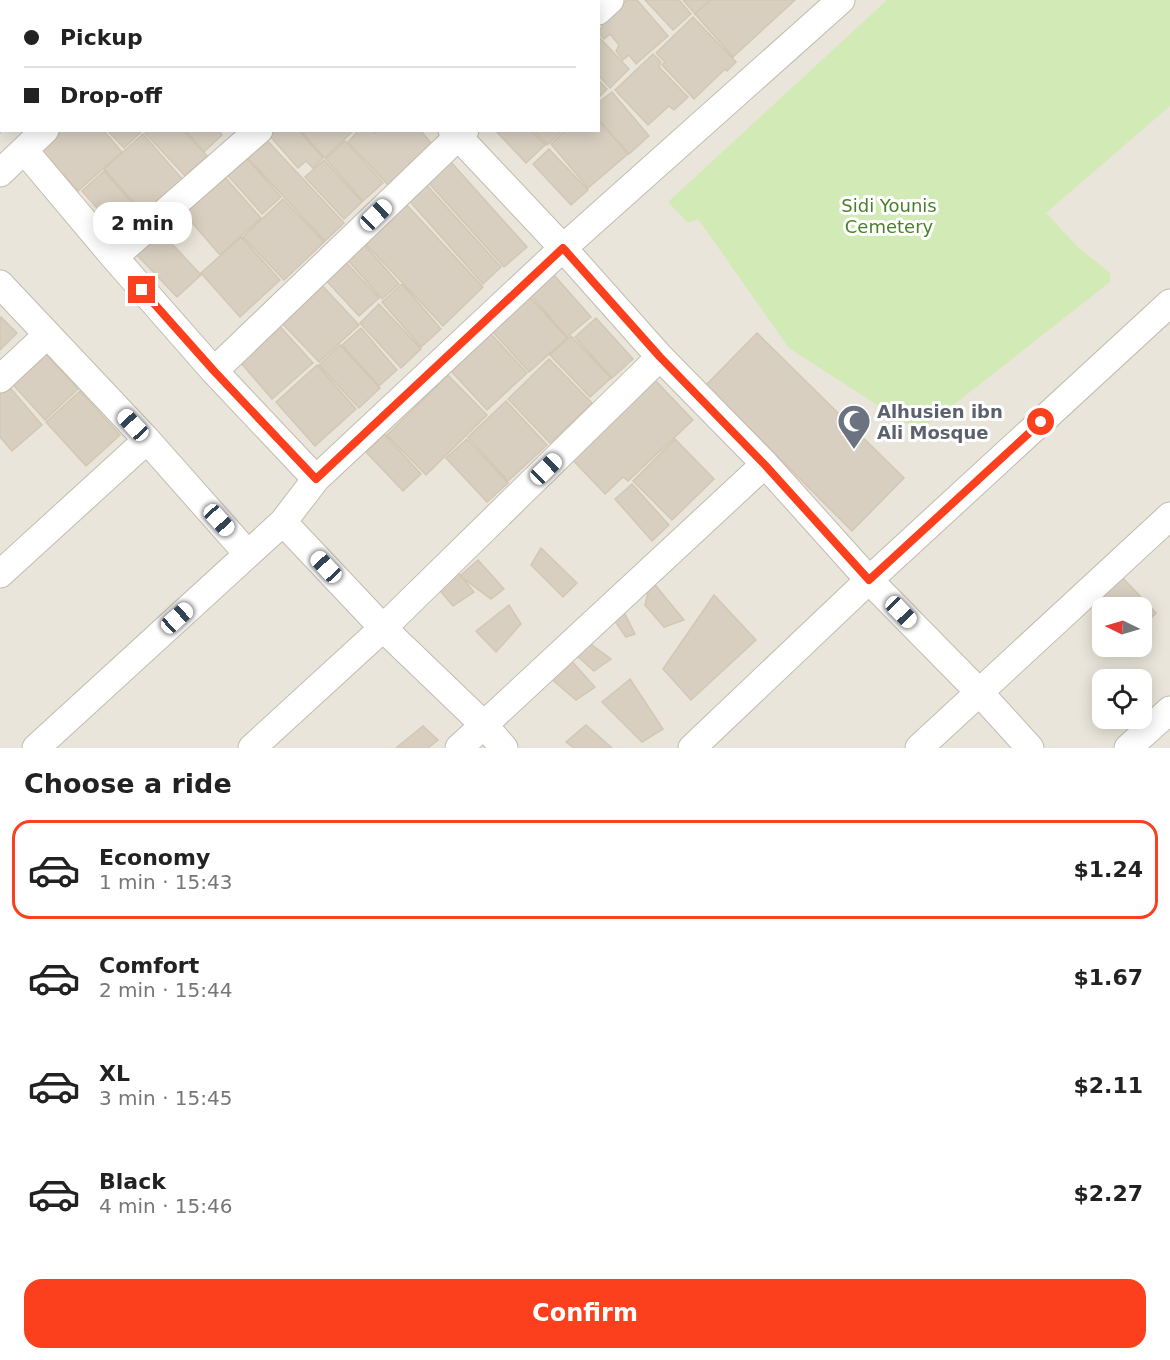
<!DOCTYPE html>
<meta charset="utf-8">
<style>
:root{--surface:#fff;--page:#f6f6f6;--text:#222;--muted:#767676;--line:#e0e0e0;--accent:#fc3f1d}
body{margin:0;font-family:"DejaVu Sans",sans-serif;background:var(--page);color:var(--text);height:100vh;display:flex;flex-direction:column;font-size:22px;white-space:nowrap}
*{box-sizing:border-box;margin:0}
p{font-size:20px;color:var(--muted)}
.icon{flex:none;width:33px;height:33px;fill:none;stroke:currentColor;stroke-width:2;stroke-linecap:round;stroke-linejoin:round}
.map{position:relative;height:748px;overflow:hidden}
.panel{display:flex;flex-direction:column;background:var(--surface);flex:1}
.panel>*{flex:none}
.banner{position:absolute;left:0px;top:0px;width:600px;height:132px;box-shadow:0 3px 15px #0003;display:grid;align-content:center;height:132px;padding:0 24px;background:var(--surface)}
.needle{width:39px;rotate:275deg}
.controls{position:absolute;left:1092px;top:597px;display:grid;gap:12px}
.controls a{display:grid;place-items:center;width:60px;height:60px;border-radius:12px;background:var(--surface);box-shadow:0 3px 15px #0003;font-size:30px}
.end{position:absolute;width:27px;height:27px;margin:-14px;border:8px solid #fc3f1d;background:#fff;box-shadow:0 0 0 3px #fff}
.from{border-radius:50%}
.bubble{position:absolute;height:42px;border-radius:18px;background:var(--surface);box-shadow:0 3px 15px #0003;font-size:20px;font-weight:700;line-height:42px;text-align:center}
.car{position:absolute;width:18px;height:36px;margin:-18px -9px;border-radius:8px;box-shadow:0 0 4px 2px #0007;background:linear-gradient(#fff 24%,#345 0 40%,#fff 0 76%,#345 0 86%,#fff 0)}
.banner b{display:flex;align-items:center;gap:21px;height:57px;font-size:22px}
.banner b+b{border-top:2px solid var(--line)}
.banner i{width:15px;height:15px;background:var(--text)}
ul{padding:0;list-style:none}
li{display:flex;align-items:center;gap:18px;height:99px;margin:0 12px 9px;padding:0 12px;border:3px solid transparent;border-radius:18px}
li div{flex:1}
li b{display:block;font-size:22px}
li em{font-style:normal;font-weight:700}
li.current{border-color:var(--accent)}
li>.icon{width:54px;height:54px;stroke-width:1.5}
h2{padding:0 24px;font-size:27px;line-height:72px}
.cta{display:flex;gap:12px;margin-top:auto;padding:12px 24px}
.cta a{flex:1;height:69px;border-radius:18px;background:var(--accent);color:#fff;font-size:24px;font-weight:700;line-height:69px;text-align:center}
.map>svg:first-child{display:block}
.residential{fill:#eae5da;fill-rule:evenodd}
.green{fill:#d2eab5}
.building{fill:#d8cfc1;stroke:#d3c7b4;stroke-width:1.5}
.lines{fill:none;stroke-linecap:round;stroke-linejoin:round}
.minor-casing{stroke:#c2bbae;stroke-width:29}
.minor{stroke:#fff;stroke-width:27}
.route{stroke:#fc3f1d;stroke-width:8}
.labels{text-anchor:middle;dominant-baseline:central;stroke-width:6;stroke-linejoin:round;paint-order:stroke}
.park-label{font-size:18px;fill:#4a7f2a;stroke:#fff}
.worship-label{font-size:18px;font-weight:bold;fill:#5b616d;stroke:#fff;text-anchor:start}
</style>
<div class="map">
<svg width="1170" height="748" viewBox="0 0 1170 748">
<rect width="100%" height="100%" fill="#f6f3ec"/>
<path class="residential" d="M0,0H1170V748H0ZM2,2H598V130H2ZM1102,608H1142V646H1102ZM1102,680H1142V718H1102Z"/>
<path class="green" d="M887,0H1170V106L1046,213L1079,248L1110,273V282L919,432L789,348L698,219L688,223L668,202Z"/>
<path class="building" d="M0,0H20L22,2H2V20Z
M74,0H107L108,2H75Z
M115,0H140L139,2Z
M218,0H284L283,2Z
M448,0H484L486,2H450Z
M502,0H562L564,2H501Z
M627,0H637L668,36L636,64L629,55L623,60L616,51L619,45L610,34L604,39L598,32L603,26L600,23Z
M645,0H679L691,14L673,30Z
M683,0H710L695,14Z
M710,0H795L733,57L695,14Z
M693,17L736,62L727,71L725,69L694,99L662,65L665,62L656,53Z
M598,36L629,69L610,88L598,75Z
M653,54L661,62L659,67L688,97L674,110L669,106L648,125L615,90Z
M2,66V103L0,102Z
M598,80L607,89L598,98Z
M612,92L649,136L629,154L598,119V103Z
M0,109L3,130L0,133Z
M598,120L628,154L588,188L551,144L566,130H598Z
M63,130H103L122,152L78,191L41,150Z
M107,130H139L141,132L124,148Z
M147,130H183L207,156L185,176L145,133Z
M185,130H218L222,135L204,152Z
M271,130H298L323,158L313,168L306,161L298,168L268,134Z
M300,130H354L325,158Z
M359,130H373L375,133L378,130H420L432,144L388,185L348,142Z
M495,130H531L545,145L526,163Z
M534,130H563L547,145Z
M143,134L183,180L145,215L104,169Z
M264,137L344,223L325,241L245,155Z
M345,141L383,183L363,201L326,159Z
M549,149L588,190L571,205L533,164Z
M243,154L281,197L262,214L224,171Z
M324,160L362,202L344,219L305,177Z
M450,161L527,247L504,267L427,181Z
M104,171L142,214L120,234L82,191Z
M223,175L261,218L220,255L182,211Z
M422,180L501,267L483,284L405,196Z
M283,199L324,242L284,280L243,237Z
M404,202L483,287L443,326L363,241Z
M160,231L201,275L177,297L136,254Z
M241,237L280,280L240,317L201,273Z
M363,243L399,284L382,299L346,258Z
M342,258L379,298L359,316L323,277Z
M554,275L591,317L567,337L531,295Z
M318,281L359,325L319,362L278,319Z
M402,284L441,329L421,347L382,302Z
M529,296L567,338L529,372L491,330Z
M379,304L421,349L401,368L360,323Z
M1,317L17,333L0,350V319Z
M596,318L633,359L612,378L575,337Z
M275,321L313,363L272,399L235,356Z
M361,328L397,370L379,386L342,345Z
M490,333L527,373L487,410L450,370Z
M757,333L904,478L852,531L706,385Z
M571,336L611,378L590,397L550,355Z
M340,345L380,388L359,408L319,365Z
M41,349L78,389L45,420L8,379Z
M549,359L592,403L550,443L508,399Z
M317,365L356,409L315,446L276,402Z
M448,375L487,415L426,475L387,435Z
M652,377L693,420L628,481L623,477L605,494L569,456Z
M6,383L42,425L12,451L0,437V388Z
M80,391L120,435L86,466L46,422Z
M506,401L547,445L508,481L468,437Z
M384,434L421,474L403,491L366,452Z
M467,439L508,483L487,502L446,458Z
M675,439L714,479L672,520L633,481Z
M632,484L669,525L652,541L615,499Z
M541,548L577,583L563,597L531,565Z
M478,560L504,589L491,599L460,576Z
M456,570L474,592L453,606L437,587Z
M1119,574L1156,613L1142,627V608H1116L1101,592Z
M651,580L684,620L664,627L645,605Z
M714,595L756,640L691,700L663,669Z
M509,605L521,624L496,652L476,631Z
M624,612L635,634L626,637L614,620Z
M588,642L611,659L594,671L577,656Z
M568,657L595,687L576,700L548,676Z
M630,679L663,729L642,742L602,702Z
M586,725L612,748H574L566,742Z
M423,726L438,740L428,748H396Z"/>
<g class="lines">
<defs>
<path id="minor" d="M330,0L332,2
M184,2L186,0
M405,2L406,0
M598,11L610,0
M452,130L563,248L660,357L765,464L869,580L980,693L1030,748
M24,150L114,257L214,371L316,479
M0,173L45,130
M114,257L259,130
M0,284L147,440L247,553
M214,371L465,130
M0,379L47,335
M283,522L383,628L484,725L504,748
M0,574L147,440
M36,748L283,522L316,479L563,248L841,0
M252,748L383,628L660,357
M459,748L765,464
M692,748L869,580L1170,303
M919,748L1170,516
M1128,748L1170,710"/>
</defs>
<use href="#minor" class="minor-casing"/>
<use href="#minor" class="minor"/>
</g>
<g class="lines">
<path class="route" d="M142,290L214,371L316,479L563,248L660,357L765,465L869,580L1041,422"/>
</g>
<defs>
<symbol id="mosque-pin" viewBox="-11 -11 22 30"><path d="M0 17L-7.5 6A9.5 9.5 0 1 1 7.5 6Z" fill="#6b7280" stroke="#fff"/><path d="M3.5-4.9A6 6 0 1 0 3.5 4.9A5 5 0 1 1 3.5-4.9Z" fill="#fff"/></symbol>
</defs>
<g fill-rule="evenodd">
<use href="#mosque-pin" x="835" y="402" width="38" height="52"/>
</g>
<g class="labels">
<g class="park-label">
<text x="889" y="205">Sidi Younis<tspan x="889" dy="21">Cemetery</tspan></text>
</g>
<g class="worship-label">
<text x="877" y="411">Alhusien ibn<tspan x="877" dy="21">Ali Mosque</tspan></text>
</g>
</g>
</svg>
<div class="controls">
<a><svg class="needle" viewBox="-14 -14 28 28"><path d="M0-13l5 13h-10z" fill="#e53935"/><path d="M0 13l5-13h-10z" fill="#767676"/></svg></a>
<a><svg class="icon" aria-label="locate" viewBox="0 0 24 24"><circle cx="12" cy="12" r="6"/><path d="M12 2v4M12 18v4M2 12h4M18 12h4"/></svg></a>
</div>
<i class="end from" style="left:1041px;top:422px"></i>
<i class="end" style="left:142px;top:290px"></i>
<div class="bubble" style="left:93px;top:202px;width:99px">2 min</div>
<i class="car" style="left:376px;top:215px;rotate:46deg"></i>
<i class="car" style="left:133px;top:425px;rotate:317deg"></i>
<i class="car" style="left:546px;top:469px;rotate:46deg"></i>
<i class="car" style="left:219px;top:520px;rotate:138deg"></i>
<i class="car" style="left:326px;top:567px;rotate:317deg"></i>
<i class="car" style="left:901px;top:612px;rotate:136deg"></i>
<i class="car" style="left:177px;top:618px;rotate:48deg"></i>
<div class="banner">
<b><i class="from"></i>Pickup</b>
<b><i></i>Drop-off</b>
</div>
</div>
<section class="panel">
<h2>Choose a ride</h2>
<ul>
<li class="current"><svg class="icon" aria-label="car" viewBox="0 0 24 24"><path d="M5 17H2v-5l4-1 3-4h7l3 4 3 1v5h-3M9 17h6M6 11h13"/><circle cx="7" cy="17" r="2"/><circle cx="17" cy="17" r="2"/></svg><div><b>Economy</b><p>1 min · 15:43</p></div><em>$1.24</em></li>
<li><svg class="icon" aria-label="car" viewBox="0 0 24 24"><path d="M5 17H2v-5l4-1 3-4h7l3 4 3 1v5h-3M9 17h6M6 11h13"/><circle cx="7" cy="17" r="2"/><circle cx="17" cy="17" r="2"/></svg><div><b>Comfort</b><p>2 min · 15:44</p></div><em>$1.67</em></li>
<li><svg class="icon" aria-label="car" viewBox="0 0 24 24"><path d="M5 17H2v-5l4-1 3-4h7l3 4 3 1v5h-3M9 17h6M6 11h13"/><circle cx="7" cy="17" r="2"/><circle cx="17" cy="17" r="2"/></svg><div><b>XL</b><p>3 min · 15:45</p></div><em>$2.11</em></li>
<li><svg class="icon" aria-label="car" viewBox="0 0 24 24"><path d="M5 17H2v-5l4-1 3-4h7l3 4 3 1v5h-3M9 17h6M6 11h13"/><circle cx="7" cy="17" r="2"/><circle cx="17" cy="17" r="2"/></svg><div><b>Black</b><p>4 min · 15:46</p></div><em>$2.27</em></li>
</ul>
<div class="cta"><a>Confirm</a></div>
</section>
